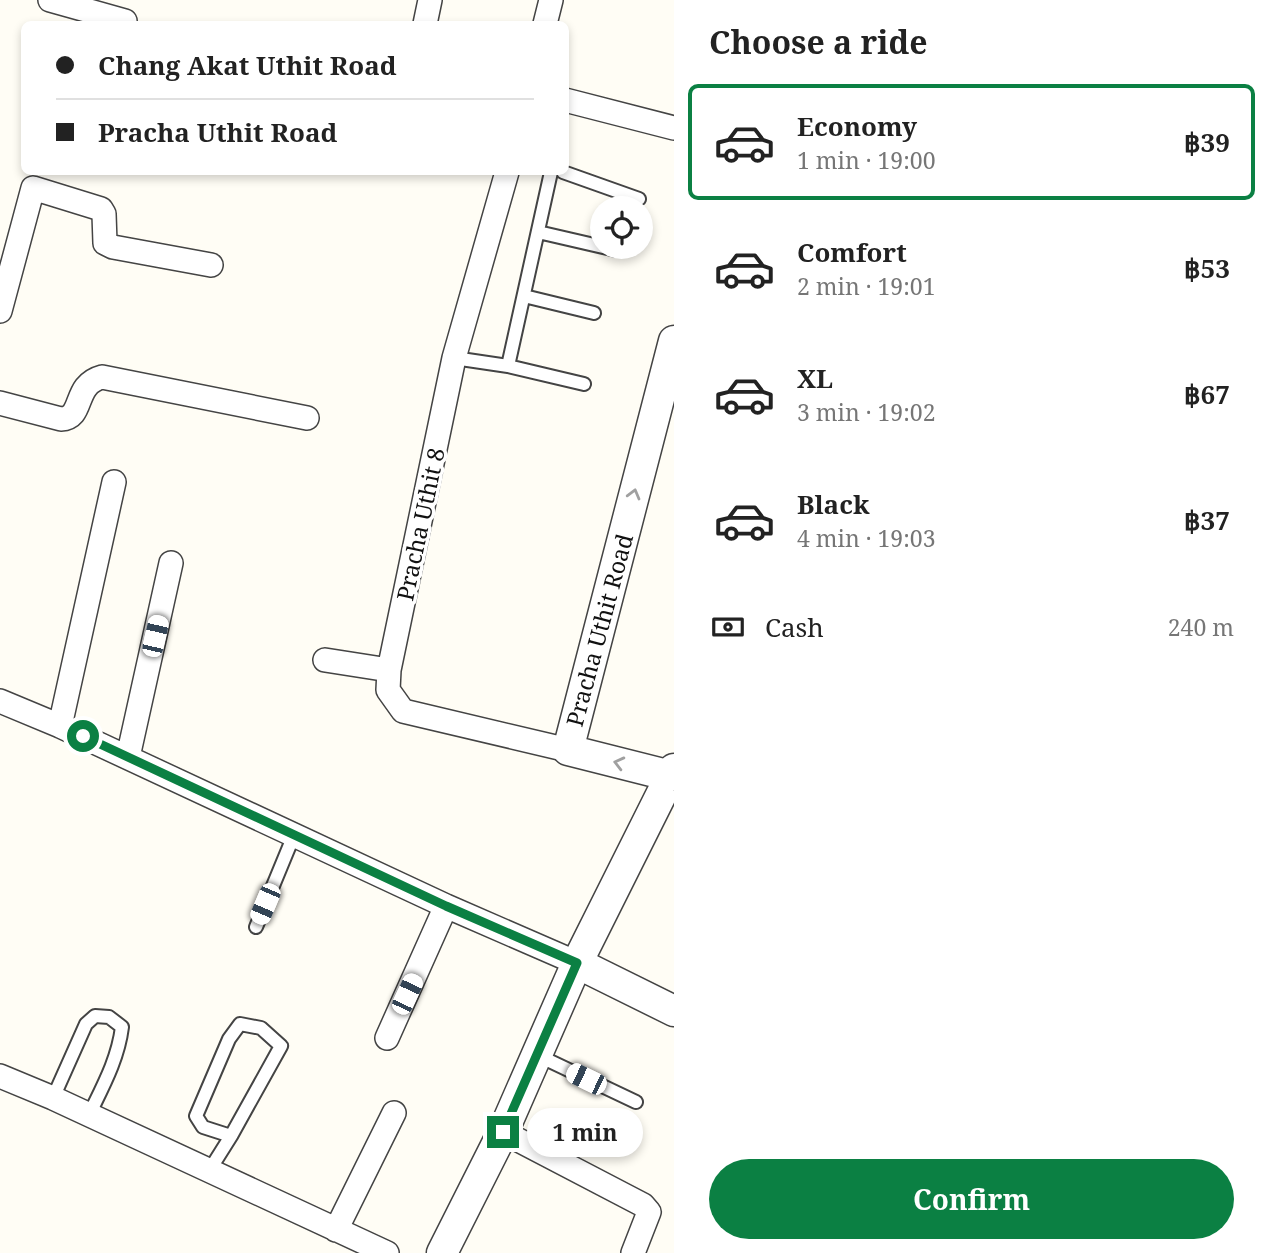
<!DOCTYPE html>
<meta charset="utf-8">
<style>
:root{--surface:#fff;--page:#f6f6f6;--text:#222;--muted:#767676;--line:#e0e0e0;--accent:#0b8043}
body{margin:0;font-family:"Noto Serif",serif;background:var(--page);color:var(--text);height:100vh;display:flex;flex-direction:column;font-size:26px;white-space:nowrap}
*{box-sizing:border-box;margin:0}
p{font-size:23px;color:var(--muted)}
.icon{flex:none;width:38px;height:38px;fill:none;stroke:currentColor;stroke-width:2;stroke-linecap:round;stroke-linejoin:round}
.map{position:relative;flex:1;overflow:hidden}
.sheet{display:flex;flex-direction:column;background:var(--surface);width:595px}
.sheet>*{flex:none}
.top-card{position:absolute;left:21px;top:21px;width:548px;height:154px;border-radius:10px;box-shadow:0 4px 10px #0003;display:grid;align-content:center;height:154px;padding:0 35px;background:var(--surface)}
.buttons{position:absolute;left:590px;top:196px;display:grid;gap:14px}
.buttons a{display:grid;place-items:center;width:63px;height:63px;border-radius:50%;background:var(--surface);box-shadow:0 4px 10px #0003;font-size:35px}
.end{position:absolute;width:32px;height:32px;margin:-16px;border:9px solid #0b8043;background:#fff;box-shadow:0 0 0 4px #fff}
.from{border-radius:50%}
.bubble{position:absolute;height:49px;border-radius:24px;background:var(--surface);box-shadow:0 4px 10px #0003;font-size:23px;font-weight:700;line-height:49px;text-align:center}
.car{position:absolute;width:21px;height:42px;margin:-21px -10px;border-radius:9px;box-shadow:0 0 5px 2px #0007;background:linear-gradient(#fff 24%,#345 0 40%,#fff 0 76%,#345 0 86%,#fff 0)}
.top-card b{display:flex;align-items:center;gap:24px;height:66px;font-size:26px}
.top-card b+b{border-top:2px solid var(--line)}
.top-card i{width:18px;height:18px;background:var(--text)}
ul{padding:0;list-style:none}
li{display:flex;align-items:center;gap:21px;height:116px;margin:0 14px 10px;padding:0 21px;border:4px solid transparent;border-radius:10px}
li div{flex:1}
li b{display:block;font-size:26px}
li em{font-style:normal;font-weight:700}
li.selected{border-color:var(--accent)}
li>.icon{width:63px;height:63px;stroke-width:1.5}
h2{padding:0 35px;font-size:32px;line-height:84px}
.pay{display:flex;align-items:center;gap:18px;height:77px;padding:0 35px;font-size:26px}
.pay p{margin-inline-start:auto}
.cta{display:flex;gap:14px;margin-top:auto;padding:14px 35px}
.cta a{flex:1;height:80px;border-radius:42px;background:var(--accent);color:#fff;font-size:28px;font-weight:700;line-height:80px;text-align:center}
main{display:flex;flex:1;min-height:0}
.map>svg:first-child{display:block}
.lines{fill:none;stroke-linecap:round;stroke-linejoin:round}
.service-casing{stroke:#444;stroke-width:16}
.minor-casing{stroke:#444;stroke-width:26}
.tertiary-casing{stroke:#444;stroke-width:33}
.service{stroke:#fff;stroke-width:12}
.minor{stroke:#fff;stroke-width:23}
.tertiary{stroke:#fff;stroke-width:30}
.oneway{stroke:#a0a0a0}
.route{stroke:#0b8043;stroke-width:9}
.labels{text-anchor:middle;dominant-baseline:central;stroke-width:7;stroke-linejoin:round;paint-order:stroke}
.street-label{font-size:23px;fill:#111;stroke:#fff}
</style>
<main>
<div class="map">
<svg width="674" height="1253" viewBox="0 0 674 1253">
<rect width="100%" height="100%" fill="#fffdf5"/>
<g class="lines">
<defs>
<path id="service" d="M551,172L508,366L584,384
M563,172L639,199
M538,232L616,250
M524,296L594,313
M454,358L508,366
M256,927L294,835
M240,1024L261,1028L281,1046L231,1136L203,1127L196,1116L229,1039Z
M537,1055L636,1102
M53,1098L86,1024L95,1016L109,1017L122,1027C118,1059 103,1086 89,1115
M209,1171L231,1136"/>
<path id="minor" d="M50,0L125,21
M425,24L430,0
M545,24L551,0
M565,100L674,128
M507,172L454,358L389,670L388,690L403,711L568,750
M0,311L33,188L101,209L104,214L105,243L113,247L211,265
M0,403L61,419C85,418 72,385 102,377L307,418
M325,660L389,670
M0,701L60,726L446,906L577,963
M60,726L114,482
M128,757L171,563
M387,1038L446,906
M0,1076L53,1098L387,1253
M503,1132L643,1205L649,1212L633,1253
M336,1230L394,1113"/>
<path id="tertiary" d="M671,776L568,750L674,341
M577,963L674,1011
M442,1253L503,1132L577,963L674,769"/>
</defs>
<use href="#service" class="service-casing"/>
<use href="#minor" class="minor-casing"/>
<use href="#tertiary" class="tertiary-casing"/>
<use href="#service" class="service"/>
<use href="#minor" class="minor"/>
<use href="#tertiary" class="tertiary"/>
</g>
<defs><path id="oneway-chevron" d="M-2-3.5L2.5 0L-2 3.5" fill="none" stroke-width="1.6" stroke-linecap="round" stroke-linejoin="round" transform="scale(1.75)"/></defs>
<g class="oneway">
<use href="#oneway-chevron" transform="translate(634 494) rotate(-75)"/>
<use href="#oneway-chevron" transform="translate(619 763) rotate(-166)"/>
</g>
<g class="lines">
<path class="route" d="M83,736L446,906L577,963L503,1132"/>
</g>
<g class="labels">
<g class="street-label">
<text transform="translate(420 524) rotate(-78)">Pracha Uthit 8</text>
<text transform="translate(599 630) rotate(-75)">Pracha Uthit Road</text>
</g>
</g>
</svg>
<div class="buttons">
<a><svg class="icon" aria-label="locate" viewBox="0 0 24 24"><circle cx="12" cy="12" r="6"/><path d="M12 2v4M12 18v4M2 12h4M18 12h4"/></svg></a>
</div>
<i class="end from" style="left:83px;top:736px"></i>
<i class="end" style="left:503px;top:1132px"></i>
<div class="bubble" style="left:527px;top:1108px;width:116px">1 min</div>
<i class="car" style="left:155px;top:636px;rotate:13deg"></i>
<i class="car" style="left:265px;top:904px;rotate:203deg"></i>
<i class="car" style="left:407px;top:994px;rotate:25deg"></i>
<i class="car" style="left:586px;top:1079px;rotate:296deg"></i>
<div class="top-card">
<b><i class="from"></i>Chang Akat Uthit Road</b>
<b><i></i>Pracha Uthit Road</b>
</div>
</div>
<section class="sheet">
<h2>Choose a ride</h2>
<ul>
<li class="selected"><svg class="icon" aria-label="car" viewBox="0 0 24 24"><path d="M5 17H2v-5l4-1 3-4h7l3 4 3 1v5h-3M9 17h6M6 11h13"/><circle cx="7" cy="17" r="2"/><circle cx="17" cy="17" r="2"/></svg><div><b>Economy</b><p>1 min · 19:00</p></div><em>฿39</em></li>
<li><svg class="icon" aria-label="car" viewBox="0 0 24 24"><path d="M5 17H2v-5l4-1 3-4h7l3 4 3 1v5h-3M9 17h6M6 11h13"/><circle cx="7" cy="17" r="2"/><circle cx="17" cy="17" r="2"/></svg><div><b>Comfort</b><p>2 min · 19:01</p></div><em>฿53</em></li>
<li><svg class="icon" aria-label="car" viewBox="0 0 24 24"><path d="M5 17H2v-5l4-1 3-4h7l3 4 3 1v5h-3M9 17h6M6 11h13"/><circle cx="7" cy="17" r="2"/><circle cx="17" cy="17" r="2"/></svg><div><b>XL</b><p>3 min · 19:02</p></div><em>฿67</em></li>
<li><svg class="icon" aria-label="car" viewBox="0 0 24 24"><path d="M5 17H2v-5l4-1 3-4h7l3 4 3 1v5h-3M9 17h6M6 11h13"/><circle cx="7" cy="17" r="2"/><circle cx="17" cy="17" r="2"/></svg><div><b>Black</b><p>4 min · 19:03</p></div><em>฿37</em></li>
</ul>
<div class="pay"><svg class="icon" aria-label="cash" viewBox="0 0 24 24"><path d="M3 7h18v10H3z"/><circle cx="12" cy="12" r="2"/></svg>Cash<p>240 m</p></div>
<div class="cta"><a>Confirm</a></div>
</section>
</main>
